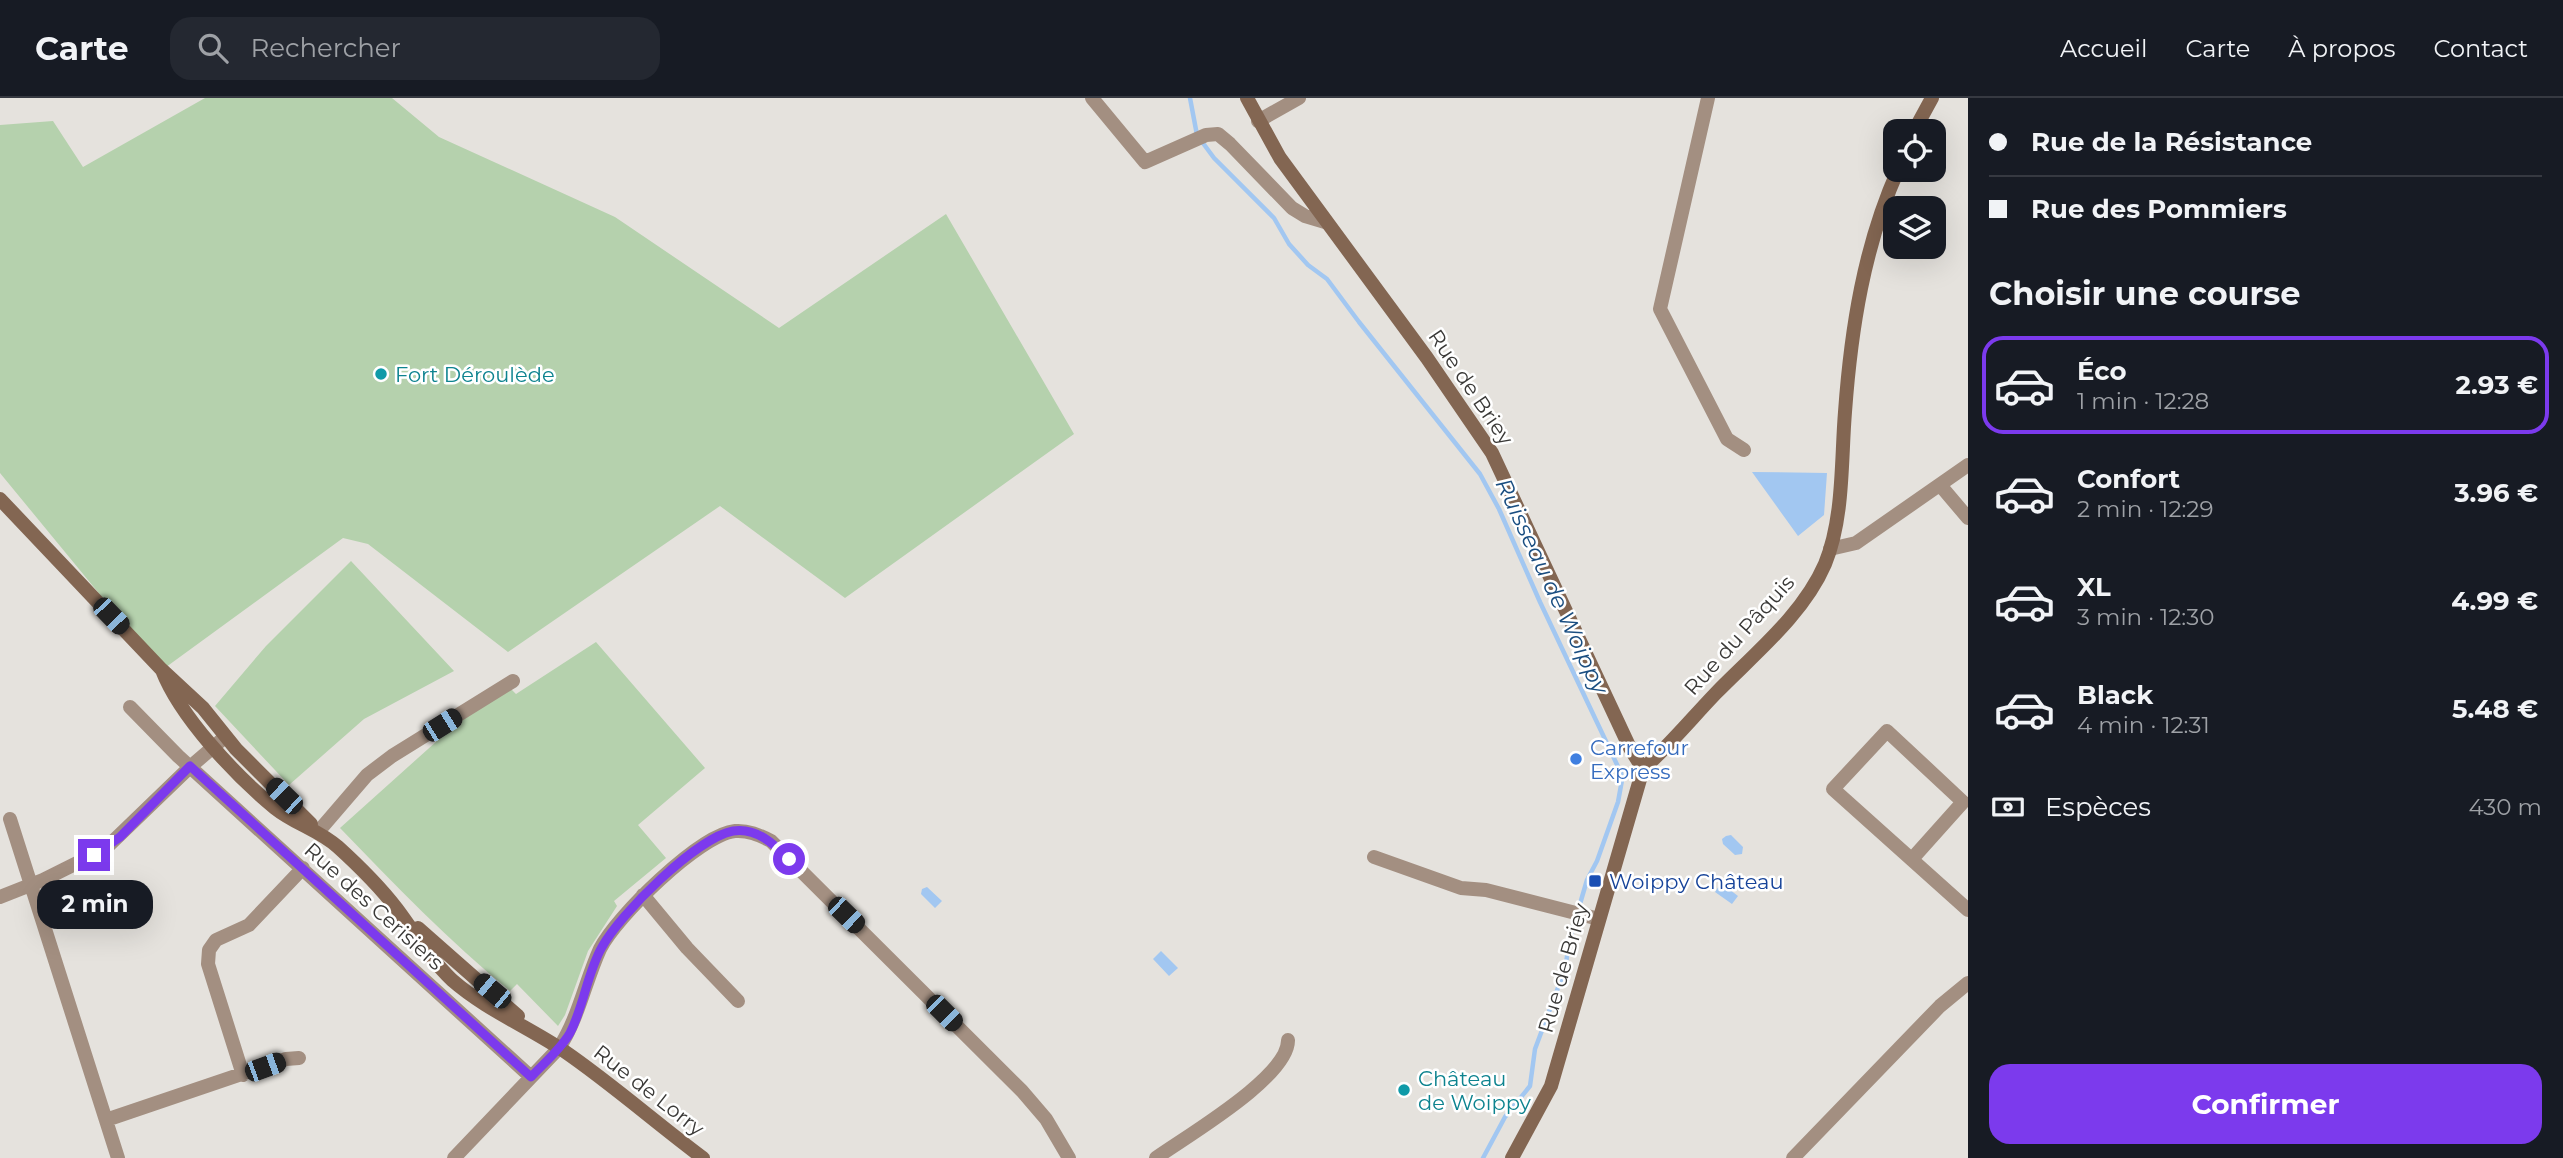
<!DOCTYPE html>
<html lang="fr">
<meta charset="utf-8">
<style>
:root{--surface:#171b24;--page:#242831;--text:#f1f3f6;--muted:#9ea1a6;--line:#363941;--accent:#7c3aed}
body{margin:0;font-family:Montserrat,sans-serif;background:var(--page);color:var(--text);height:100vh;display:flex;flex-direction:column;font-size:26px;white-space:nowrap}
*{box-sizing:border-box;margin:0}
p{font-size:23px;color:var(--muted)}
.icon{flex:none;width:38px;height:38px;fill:none;stroke:currentColor;stroke-width:2;stroke-linecap:round;stroke-linejoin:round}
.map{position:relative;flex:1;overflow:hidden}
.details{display:flex;flex-direction:column;background:var(--surface);width:595px}
.details>*{flex:none}
.hud{display:grid;align-content:center;height:154px;padding:0 21px;background:var(--surface)}
.buttons{position:absolute;left:1883px;top:21px;display:grid;gap:14px}
.buttons a{display:grid;place-items:center;width:63px;height:63px;border-radius:14px;background:var(--surface);box-shadow:0 7px 28px #0002;font-size:35px}
.end{position:absolute;width:32px;height:32px;margin:-16px;border:9px solid #7c3aed;background:#fff;box-shadow:0 0 0 4px #fff}
.from{border-radius:50%}
.bubble{position:absolute;height:49px;border-radius:21px;background:var(--surface);box-shadow:0 7px 28px #0002;font-size:23px;font-weight:700;line-height:49px;text-align:center}
.car{position:absolute;width:21px;height:42px;margin:-21px -10px;border-radius:9px;box-shadow:0 0 5px 2px #0007;background:linear-gradient(#222 24%,#8ab4d8 0 40%,#222 0 76%,#8ab4d8 0 86%,#222 0)}
.hud b{display:flex;align-items:center;gap:24px;height:66px;font-size:26px}
.hud b+b{border-top:2px solid var(--line)}
.hud i{width:18px;height:18px;background:var(--text)}
ul{padding:0;list-style:none}
li{display:flex;align-items:center;gap:21px;height:98px;margin:0 14px 10px;padding:0 7px;border:4px solid transparent;border-radius:21px}
li div{flex:1}
li b{display:block;font-size:26px}
li em{font-style:normal;font-weight:700}
li.current{border-color:var(--accent)}
li>.icon{width:63px;height:63px;stroke-width:1.5}
h2{padding:0 21px;font-size:32px;line-height:84px}
.pay{display:flex;align-items:center;gap:18px;height:77px;padding:0 21px;font-size:26px}
.pay p{margin-inline-start:auto}
.action{display:flex;gap:14px;margin-top:auto;padding:14px 21px}
.action a{flex:1;height:80px;border-radius:21px;background:var(--accent);color:#fff;font-size:28px;font-weight:700;line-height:80px;text-align:center}
header{display:flex;align-items:center;gap:42px;box-sizing:border-box;height:98px;padding:0 35px;background:var(--surface);border-bottom:2px solid var(--line)}
header strong{font-size:33px}
nav{display:flex;gap:38px;margin-inline-start:auto;font-size:24px}
.search{width:490px;height:63px;background:var(--page);display:flex;align-items:center;gap:18px;box-sizing:border-box;padding:0 24px;border-radius:21px;color:var(--muted);font-size:26px}
main{display:flex;flex:1;min-height:0}
.map>svg:first-child{display:block}
.green{fill:#b5d1ad}
.water{fill:#a2c7f1}
.lines{fill:none;stroke-linecap:round;stroke-linejoin:round}
.stream{stroke:#a2c7f1;stroke-width:4.5}
.street{stroke:#a38f81;stroke-width:14}
.secondary{stroke:#836652;stroke-width:14}
.route{stroke:#7c3aed;stroke-width:9}
.culture-dot{fill:#0f9aa8;stroke:#fff;stroke-width:2.5}
.shop-dot{fill:#3f7fe0;stroke:#fff;stroke-width:2.5}
.transit-dot{fill:#1a4fb4;stroke:#fff;stroke-width:2.5}
.labels{text-anchor:middle;dominant-baseline:central;stroke-width:5;stroke-linejoin:round;paint-order:stroke}
.culture-label{font-size:21px;fill:#0d838f;stroke:#fff;text-anchor:start}
.street-label{font-size:21px;fill:#3a3937;stroke:#fff}
.shop-label{font-size:21px;fill:#366cbe;stroke:#fff;text-anchor:start}
.transit-label{font-size:21px;fill:#164399;stroke:#fff;text-anchor:start}
.water-label{font-size:23px;font-style:italic;fill:#1a4e81;stroke:#fff}
</style>
<header>
<strong>Carte</strong>
<div class="search"><svg class="icon" aria-label="search" viewBox="0 0 24 24"><circle cx="10" cy="10" r="6"/><path d="M15 15l6 6"/></svg>Rechercher</div>
<nav><a>Accueil</a><a>Carte</a><a>À propos</a><a>Contact</a></nav>
</header>
<main>
<div class="map">
<svg width="1968" height="1060" viewBox="0 0 1968 1060">
<rect width="100%" height="100%" fill="#e5e2dd"/>
<path class="green" d="M205,0H392L439,39L615,119L779,230L946,116L1074,336L845,500L720,408L508,554L368,446L343,440L162,572L0,375V27L53,23L83,69Z
M351,463L454,573L364,621L289,687L215,608L266,548Z
M596,544L705,670L638,727L666,760L614,803L617,808L588,853L565,917L558,928L517,886L510,893C449,843 395,787 340,730L457,625L510,590L516,596Z"/>
<path class="water" d="M1752,374L1827,375L1824,417L1798,438Z
M1726,738L1731,737L1743,749L1742,756L1735,757L1723,746L1722,741Z
M1721,785L1738,798L1732,806L1715,794Z
M927,789L942,803L935,810L921,796L922,791Z
M1161,853L1178,870L1169,878L1153,861Z"/>
<g class="lines">
<path class="stream" d="M1190,0L1197,37L1214,60L1274,120L1289,146L1308,167L1327,181L1359,224L1480,376L1499,411L1540,504L1621,675L1622,682L1618,704L1597,763L1587,782L1570,840L1565,871L1535,951L1530,988L1505,1019L1483,1060"/>
<path class="street" d="M1092,0L1145,64L1206,37L1218,36L1230,46L1292,110L1305,118L1325,124
M1708,0L1660,211L1727,341L1744,352
M1258,23L1299,0
M1940,387L1968,420
M1830,451L1856,445L1968,367
M130,609L178,658L531,979
M10,721L118,1060
M318,734L367,677L392,658L513,583
M1374,759L1461,790L1486,792L1599,821
M1912,761L1963,704L1887,633L1833,691L1968,812
M643,797L687,850L738,903
M0,799L43,782L105,751L190,669L225,639
M243,977L208,866L209,852L216,842L249,827L303,770
M106,1022L286,961L299,960
M454,1060L559,950C579,919 585,884 600,851C616,819 699,737 735,733C748,732 759,737 771,743L1022,993L1046,1021L1069,1060
M1156,1060C1185,1039 1289,979 1288,942
M1793,1060L1940,908L1968,885"/>
<path class="secondary" d="M1247,0L1280,60L1427,260L1492,355L1630,650L1643,671
M1914,33L1932,0
M0,401L162,572L203,610L236,651L311,726
M162,572C180,619 236,678 275,710C295,726 319,732 338,749C359,768 380,789 397,811C415,835 430,861 452,882C485,911 528,929 564,953C612,986 656,1025 703,1060
M1643,671C1669,648 1692,620 1716,595C1754,556 1803,517 1825,466C1844,420 1841,362 1845,314C1851,231 1864,148 1898,72
M418,830L518,918
M1512,1060L1551,988L1643,671"/>
</g>
<g class="lines">
<path class="route" d="M94,757L120,739L190,668L531,979C544,965 560,952 570,935C584,908 587,875 602,849C620,816 696,740 733,733C756,729 774,746 789,761"/>
</g>
<g class="culture-dot">
<circle cx="381" cy="276" r="7"/>
<circle cx="1404" cy="992" r="7"/>
</g>
<circle class="shop-dot" cx="1576" cy="661" r="7"/>
<rect class="transit-dot" x="1588" y="776" width="14" height="14" rx="3.5"/>
<g class="labels">
<g class="culture-label">
<text x="395" y="276">Fort Déroulède</text>
<text x="1418" y="980">Château<tspan x="1418" dy="24">de Woippy</tspan></text>
</g>
<g class="street-label">
<text transform="translate(1471 289) rotate(56)">Rue de Briey</text>
<text transform="translate(1739 537) rotate(-48)">Rue du Pâquis</text>
<text transform="translate(374 808) rotate(42)">Rue des Cerisiers</text>
<text transform="translate(1563 870) rotate(-74)">Rue de Briey</text>
<text transform="translate(649 992) rotate(38)">Rue de Lorry</text>
</g>
<g class="shop-label">
<text x="1590" y="649">Carrefour<tspan x="1590" dy="24">Express</tspan></text>
</g>
<g class="transit-label">
<text x="1609" y="783">Woippy Château</text>
</g>
<g class="water-label">
<text transform="translate(1552 488) rotate(65)">Ruisseau de Woippy</text>
</g>
</g>
</svg>
<div class="buttons">
<a><svg class="icon" aria-label="locate" viewBox="0 0 24 24"><circle cx="12" cy="12" r="6"/><path d="M12 2v4M12 18v4M2 12h4M18 12h4"/></svg></a>
<a><svg class="icon" aria-label="layers" viewBox="0 0 24 24"><path d="M12 4l9 5-9 5-9-5zM3 14l9 5 9-5"/></svg></a>
</div>
<i class="end from" style="left:789px;top:761px"></i>
<i class="end" style="left:94px;top:757px"></i>
<div class="bubble" style="left:37px;top:782px;width:116px">2 min</div>
<i class="car" style="left:111px;top:518px;rotate:136deg"></i>
<i class="car" style="left:442px;top:627px;rotate:58deg"></i>
<i class="car" style="left:284px;top:698px;rotate:314deg"></i>
<i class="car" style="left:846px;top:817px;rotate:134deg"></i>
<i class="car" style="left:492px;top:893px;rotate:310deg"></i>
<i class="car" style="left:944px;top:915px;rotate:135deg"></i>
<i class="car" style="left:265px;top:969px;rotate:70deg"></i>
</div>
<section class="details">
<div class="hud">
<b><i class="from"></i>Rue de la Résistance</b>
<b><i></i>Rue des Pommiers</b>
</div>
<h2>Choisir une course</h2>
<ul>
<li class="current"><svg class="icon" aria-label="car" viewBox="0 0 24 24"><path d="M5 17H2v-5l4-1 3-4h7l3 4 3 1v5h-3M9 17h6M6 11h13"/><circle cx="7" cy="17" r="2"/><circle cx="17" cy="17" r="2"/></svg><div><b>Éco</b><p>1 min · 12:28</p></div><em>2.93 €</em></li>
<li><svg class="icon" aria-label="car" viewBox="0 0 24 24"><path d="M5 17H2v-5l4-1 3-4h7l3 4 3 1v5h-3M9 17h6M6 11h13"/><circle cx="7" cy="17" r="2"/><circle cx="17" cy="17" r="2"/></svg><div><b>Confort</b><p>2 min · 12:29</p></div><em>3.96 €</em></li>
<li><svg class="icon" aria-label="car" viewBox="0 0 24 24"><path d="M5 17H2v-5l4-1 3-4h7l3 4 3 1v5h-3M9 17h6M6 11h13"/><circle cx="7" cy="17" r="2"/><circle cx="17" cy="17" r="2"/></svg><div><b>XL</b><p>3 min · 12:30</p></div><em>4.99 €</em></li>
<li><svg class="icon" aria-label="car" viewBox="0 0 24 24"><path d="M5 17H2v-5l4-1 3-4h7l3 4 3 1v5h-3M9 17h6M6 11h13"/><circle cx="7" cy="17" r="2"/><circle cx="17" cy="17" r="2"/></svg><div><b>Black</b><p>4 min · 12:31</p></div><em>5.48 €</em></li>
</ul>
<div class="pay"><svg class="icon" aria-label="cash" viewBox="0 0 24 24"><path d="M3 7h18v10H3z"/><circle cx="12" cy="12" r="2"/></svg>Espèces<p>430 m</p></div>
<div class="action"><a>Confirmer</a></div>
</section>
</main>
